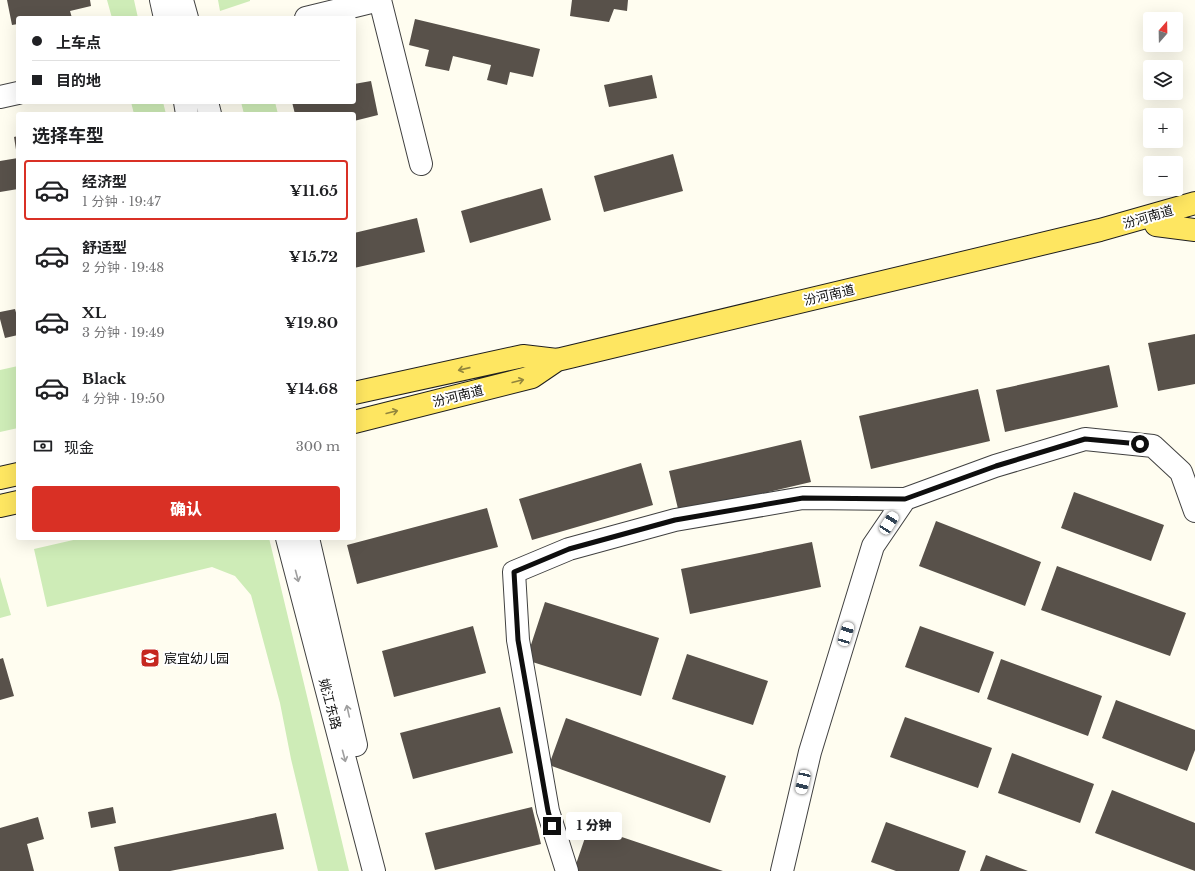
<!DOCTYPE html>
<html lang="zh">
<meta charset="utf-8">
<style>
:root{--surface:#fff;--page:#f6f6f6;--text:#202124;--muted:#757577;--line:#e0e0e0;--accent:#d93025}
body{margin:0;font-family:"Libre Baskerville","Noto Sans SC",serif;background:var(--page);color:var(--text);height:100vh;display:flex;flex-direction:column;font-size:15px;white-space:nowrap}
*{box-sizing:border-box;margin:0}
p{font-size:13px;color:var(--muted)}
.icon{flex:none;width:22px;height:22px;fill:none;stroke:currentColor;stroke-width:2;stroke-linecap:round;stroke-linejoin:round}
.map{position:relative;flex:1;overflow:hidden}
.side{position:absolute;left:16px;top:112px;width:340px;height:428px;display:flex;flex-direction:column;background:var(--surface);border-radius:4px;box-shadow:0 4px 16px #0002}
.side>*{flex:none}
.top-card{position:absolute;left:16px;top:16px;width:340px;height:88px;border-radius:4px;box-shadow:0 4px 16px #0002;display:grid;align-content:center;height:88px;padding:0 16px;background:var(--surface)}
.needle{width:26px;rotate:20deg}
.controls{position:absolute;left:1143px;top:12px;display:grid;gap:8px}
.controls a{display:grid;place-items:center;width:40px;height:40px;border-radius:4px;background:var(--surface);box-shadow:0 4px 16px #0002;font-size:20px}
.end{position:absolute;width:18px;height:18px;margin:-9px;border:5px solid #0e0e0e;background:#fff;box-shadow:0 0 0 2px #fff}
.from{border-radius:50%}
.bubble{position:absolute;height:28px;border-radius:4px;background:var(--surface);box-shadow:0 4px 16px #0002;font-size:13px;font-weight:800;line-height:28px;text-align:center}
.car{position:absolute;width:12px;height:24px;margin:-12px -6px;border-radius:5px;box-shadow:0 0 3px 1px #0007;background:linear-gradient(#fff 24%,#345 0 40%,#fff 0 76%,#345 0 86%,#fff 0)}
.top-card b{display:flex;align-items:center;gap:14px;height:38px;font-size:15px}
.top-card b+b{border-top:1px solid var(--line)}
.top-card i{width:10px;height:10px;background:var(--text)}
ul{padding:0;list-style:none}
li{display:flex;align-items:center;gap:12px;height:60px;margin:0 8px 6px;padding:0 8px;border:2px solid transparent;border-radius:4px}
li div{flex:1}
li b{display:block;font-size:15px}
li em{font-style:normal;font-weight:800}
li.selected{border-color:var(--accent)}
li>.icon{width:36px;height:36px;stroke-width:1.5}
h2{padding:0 16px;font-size:18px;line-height:48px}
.pay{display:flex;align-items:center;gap:10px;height:44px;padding:0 16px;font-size:15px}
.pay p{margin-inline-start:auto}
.action{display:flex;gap:8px;margin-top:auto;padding:8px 16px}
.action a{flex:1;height:46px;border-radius:4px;background:var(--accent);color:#fff;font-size:16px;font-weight:800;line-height:46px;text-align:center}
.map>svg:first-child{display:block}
.green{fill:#ceecb7}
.building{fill:#58514a}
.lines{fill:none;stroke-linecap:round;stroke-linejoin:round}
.minor-casing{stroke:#414141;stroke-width:24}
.major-casing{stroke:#1f1f1f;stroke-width:24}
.minor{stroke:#fff;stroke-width:22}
.major{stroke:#fee661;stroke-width:22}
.oneway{stroke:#92853c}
.oneway2{stroke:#9f9f9f}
.route{stroke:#0e0e0e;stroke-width:5}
.labels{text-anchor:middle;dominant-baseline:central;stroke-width:4;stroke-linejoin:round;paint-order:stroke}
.street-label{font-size:13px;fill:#0e0e0e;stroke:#fff}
.poi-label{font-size:13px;fill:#0e0e0e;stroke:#fff;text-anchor:start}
</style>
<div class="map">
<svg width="1195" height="871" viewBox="0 0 1195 871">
<rect width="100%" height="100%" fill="#fffdf0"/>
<path class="green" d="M107,0H134L138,18H112Z
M218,0H250V1L220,11Z
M131,102H163L166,114H134Z
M241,102H275L278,114H244Z
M18,366V428L0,432V370Z
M82,538H269L349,871H318L291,759L280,703L251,595L235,576L212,567L47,607L34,549Z
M0,577L11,615L0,618Z"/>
<path class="building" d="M7,0H90L91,6L70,11L72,18H18V24L12,25Z
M572,0H628L627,11L614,9L609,22L570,16Z
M415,19L540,49L533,77L510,72L507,85L487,80L491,65L453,56L449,71L425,66L429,50L409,45Z
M652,75L657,98L609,107L604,85Z
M371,81L378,115L354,121V114H295L292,102H354V84Z
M18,136V156H17L14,137Z
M673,154L683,191L604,212L594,176Z
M18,158V189L0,192V161Z
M542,188L551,220L470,243L461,211Z
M417,218L425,252L354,268V233Z
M15,309L18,320V335L5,338L0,319V312Z
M1195,334V384L1158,391L1148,343Z
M1109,365L1118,407L1005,432L996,390Z
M978,389L990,441L871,469L859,416Z
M801,440L811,482L679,513L669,471Z
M641,463L653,505L532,540L519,499Z
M1074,492L1164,525L1151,561L1061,528Z
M487,508L498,547L357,584L347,545Z
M936,521L1041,562L1025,606L919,566Z
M812,542L821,587L690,614L681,569Z
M1057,566L1186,613L1170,656L1041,610Z
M545,602L659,638L641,696L526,660Z
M473,626L486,673L394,697L382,651Z
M920,626L994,652L979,693L905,667Z
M687,654L768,681L753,725L672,699Z
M3,658L14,696L0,700V659Z
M1001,659L1102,696L1088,736L987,699Z
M1116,700L1195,730V750L1187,771L1102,738Z
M500,707L513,753L413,779L400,733Z
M905,717L992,748L978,788L890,757Z
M566,718L726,776L710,823L549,765Z
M1012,753L1094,784L1080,823L998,793Z
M1112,790L1195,823V871L1095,833Z
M113,807L116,823L91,828L88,812Z
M532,807L541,844L435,870L425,833Z
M276,813L284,849L170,871H119L114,847Z
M38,817L44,839L27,844L34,871H0V828Z
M886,822L966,851L959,871H896L871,862Z
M589,826L723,871H579L574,870Z
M986,855L1028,871H980Z"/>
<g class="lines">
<defs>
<path id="minor" d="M161,0L165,18
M182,0L187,18
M380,0L421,164
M306,18L379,0
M0,97L18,93
M185,102L187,114
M207,102L210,114
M287,538L374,871
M308,538L356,745
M567,871L548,811L518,640L514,572L569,549L675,520L803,498L905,499
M782,871L810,752L873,546L905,499L995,466L1085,439L1153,446L1181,472L1195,511"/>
<path id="major" d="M1156,225L1195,230
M354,393L523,356L557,360L1100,230L1195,203
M354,422L532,377L557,360
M0,478L18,474
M0,506L18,502"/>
</defs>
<use href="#minor" class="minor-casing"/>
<use href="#major" class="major-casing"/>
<use href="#minor" class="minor"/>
<use href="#major" class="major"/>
</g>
<defs><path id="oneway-shaft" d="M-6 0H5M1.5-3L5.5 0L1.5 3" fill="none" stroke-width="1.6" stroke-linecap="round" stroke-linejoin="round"/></defs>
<g class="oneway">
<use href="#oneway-shaft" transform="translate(464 369) rotate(167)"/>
<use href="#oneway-shaft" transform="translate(518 381) rotate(-14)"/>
<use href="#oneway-shaft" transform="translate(392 412) rotate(-14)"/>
</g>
<g class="oneway2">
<use href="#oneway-shaft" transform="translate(297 576) rotate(75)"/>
<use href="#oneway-shaft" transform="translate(348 711) rotate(-103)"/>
<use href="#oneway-shaft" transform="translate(344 756) rotate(75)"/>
</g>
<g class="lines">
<path class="route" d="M552,826L548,811L518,640L514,572L569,549L675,520L803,498L905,499L996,466L1085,439L1140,444"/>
</g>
<defs>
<symbol id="school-square" viewBox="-11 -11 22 22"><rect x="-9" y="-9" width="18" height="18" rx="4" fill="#c52720" stroke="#fff"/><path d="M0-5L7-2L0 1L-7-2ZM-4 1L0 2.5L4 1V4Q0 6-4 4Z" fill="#fff"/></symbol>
</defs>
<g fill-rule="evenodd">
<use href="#school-square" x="139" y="647" width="22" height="22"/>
</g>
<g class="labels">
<g class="street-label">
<text transform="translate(1148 217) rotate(-16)">汾河南道</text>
<text transform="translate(829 295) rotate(-13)">汾河南道</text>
<text transform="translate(458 396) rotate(-14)">汾河南道</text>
<text transform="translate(330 704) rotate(75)">姚江东路</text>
</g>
<g class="poi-label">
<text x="164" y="658">宸宜幼儿园</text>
</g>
</g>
</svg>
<div class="controls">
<a><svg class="needle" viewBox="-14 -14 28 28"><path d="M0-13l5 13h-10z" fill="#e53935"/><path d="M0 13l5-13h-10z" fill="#757577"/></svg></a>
<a><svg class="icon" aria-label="layers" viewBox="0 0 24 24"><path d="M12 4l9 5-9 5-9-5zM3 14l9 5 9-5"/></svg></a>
<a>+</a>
<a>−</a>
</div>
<i class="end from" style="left:1140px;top:444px"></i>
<i class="end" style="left:552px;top:826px"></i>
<div class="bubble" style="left:566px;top:812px;width:56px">1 分钟</div>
<i class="car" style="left:889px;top:523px;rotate:33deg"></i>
<i class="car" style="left:846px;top:634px;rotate:17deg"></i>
<i class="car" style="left:803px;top:782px;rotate:193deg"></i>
<div class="top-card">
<b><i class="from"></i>上车点</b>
<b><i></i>目的地</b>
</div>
<section class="side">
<h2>选择车型</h2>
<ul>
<li class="selected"><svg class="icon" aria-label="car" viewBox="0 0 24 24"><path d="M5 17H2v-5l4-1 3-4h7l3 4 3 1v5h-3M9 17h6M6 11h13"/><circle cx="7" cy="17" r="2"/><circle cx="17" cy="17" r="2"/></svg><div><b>经济型</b><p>1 分钟 · 19:47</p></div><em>¥11.65</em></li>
<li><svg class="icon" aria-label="car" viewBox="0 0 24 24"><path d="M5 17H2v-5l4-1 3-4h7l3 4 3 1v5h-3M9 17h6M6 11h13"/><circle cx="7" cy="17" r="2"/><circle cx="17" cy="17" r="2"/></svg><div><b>舒适型</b><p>2 分钟 · 19:48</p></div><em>¥15.72</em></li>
<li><svg class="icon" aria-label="car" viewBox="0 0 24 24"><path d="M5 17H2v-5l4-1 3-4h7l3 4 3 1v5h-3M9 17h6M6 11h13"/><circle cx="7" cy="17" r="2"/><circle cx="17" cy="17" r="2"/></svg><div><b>XL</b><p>3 分钟 · 19:49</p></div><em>¥19.80</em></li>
<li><svg class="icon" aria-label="car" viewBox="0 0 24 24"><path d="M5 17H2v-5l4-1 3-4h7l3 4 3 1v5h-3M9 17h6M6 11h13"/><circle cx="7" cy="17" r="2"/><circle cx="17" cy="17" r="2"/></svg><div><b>Black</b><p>4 分钟 · 19:50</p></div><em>¥14.68</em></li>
</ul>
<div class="pay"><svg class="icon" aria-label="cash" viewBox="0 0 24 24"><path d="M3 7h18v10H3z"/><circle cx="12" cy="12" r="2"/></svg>现金<p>300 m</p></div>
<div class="action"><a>确认</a></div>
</section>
</div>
